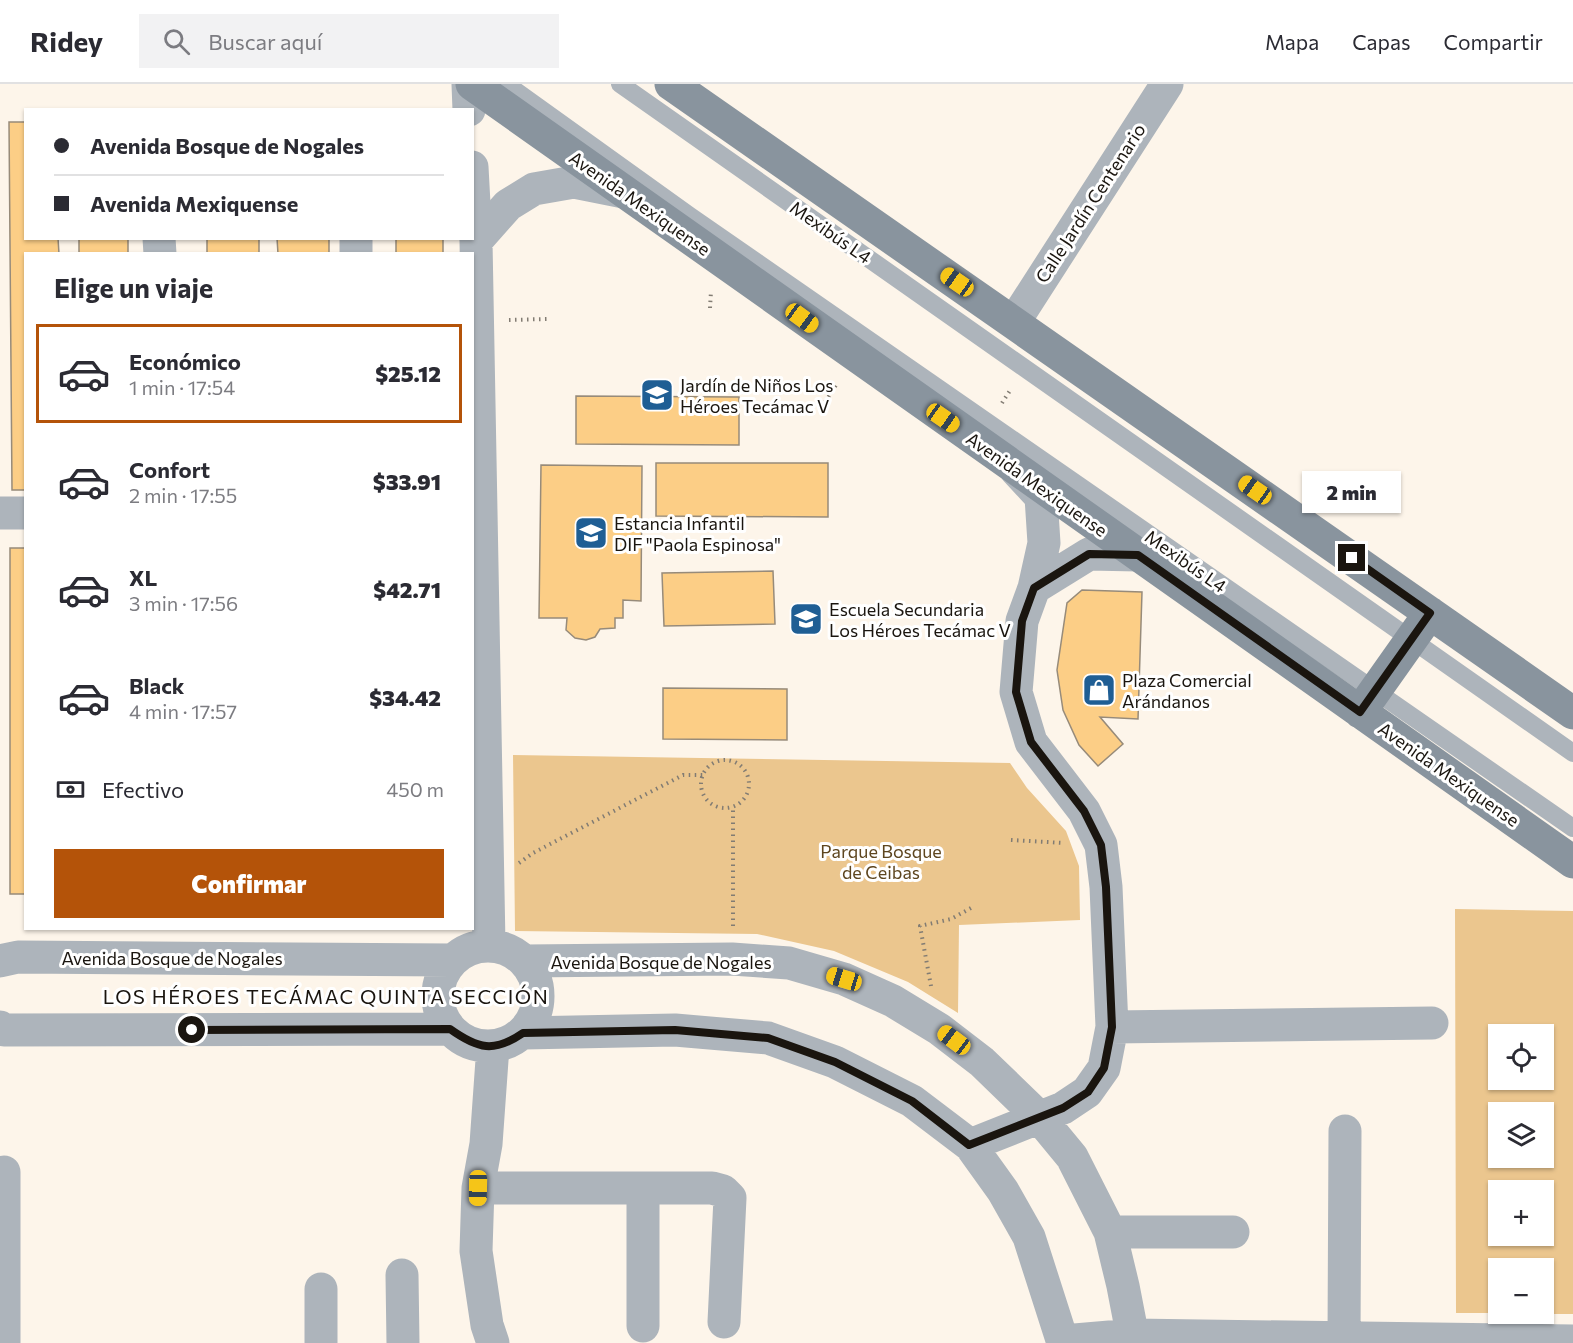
<!DOCTYPE html>
<html lang="es">
<meta charset="utf-8">
<style>
:root{--surface:#fff;--page:#f2f2f3;--text:#2b2b33;--muted:#7c7c81;--line:#e1e1e2;--accent:#b45309}
body{margin:0;font-family:Commissioner,sans-serif;background:var(--page);color:var(--text);height:100vh;display:flex;flex-direction:column;font-size:22px;white-space:nowrap}
*{box-sizing:border-box;margin:0}
p{font-size:20px;color:var(--muted)}
.icon{flex:none;width:33px;height:33px;fill:none;stroke:currentColor;stroke-width:2;stroke-linecap:round;stroke-linejoin:round}
.map{position:relative;flex:1;overflow:hidden}
.side{position:absolute;left:24px;top:168px;width:450px;height:678px;display:flex;flex-direction:column;background:var(--surface);border-radius:0px;box-shadow:0 2px 4px #0004}
.side>*{flex:none}
.hud{position:absolute;left:24px;top:24px;width:450px;height:132px;border-radius:0px;box-shadow:0 2px 4px #0004;display:grid;align-content:center;height:132px;padding:0 30px;background:var(--surface)}
.fabs{position:absolute;left:1488px;top:940px;display:grid;gap:12px}
.fabs a{display:grid;place-items:center;width:66px;height:66px;border-radius:0px;background:var(--surface);box-shadow:0 2px 4px #0004;font-size:30px}
.end{position:absolute;width:27px;height:27px;margin:-14px;border:8px solid #1a150f;background:#fff;box-shadow:0 0 0 3px #fff}
.from{border-radius:50%}
.bubble{position:absolute;height:42px;border-radius:0px;background:var(--surface);box-shadow:0 2px 4px #0004;font-size:20px;font-weight:800;line-height:42px;text-align:center}
.car{position:absolute;width:18px;height:36px;margin:-18px -9px;border-radius:8px;box-shadow:0 0 4px 2px #0007;background:linear-gradient(#f5c518 24%,#345 0 40%,#f5c518 0 76%,#345 0 86%,#f5c518 0)}
.hud b{display:flex;align-items:center;gap:21px;height:57px;font-size:22px}
.hud b+b{border-top:2px solid var(--line)}
.hud i{width:15px;height:15px;background:var(--text)}
ul{padding:0;list-style:none}
li{display:flex;align-items:center;gap:18px;height:99px;margin:0 12px 9px;padding:0 18px;border:3px solid transparent;border-radius:0px}
li div{flex:1}
li b{display:block;font-size:22px}
li em{font-style:normal;font-weight:800}
li.active{border-color:var(--accent)}
li>.icon{width:54px;height:54px;stroke-width:1.5}
h2{padding:0 30px;font-size:27px;line-height:72px}
.pay{display:flex;align-items:center;gap:15px;height:66px;padding:0 30px;font-size:22px}
.pay p{margin-inline-start:auto}
.cta{display:flex;gap:12px;margin-top:auto;padding:12px 30px}
.cta a{flex:1;height:69px;border-radius:0px;background:var(--accent);color:#fff;font-size:24px;font-weight:800;line-height:69px;text-align:center}
header{display:flex;align-items:center;gap:36px;box-sizing:border-box;height:84px;padding:0 30px;background:var(--surface);border-bottom:2px solid var(--line)}
header strong{font-size:28px}
nav{display:flex;gap:33px;margin-inline-start:auto;font-size:21px}
.search{width:420px;height:54px;background:var(--page);display:flex;align-items:center;gap:15px;box-sizing:border-box;padding:0 21px;border-radius:0px;color:var(--muted);font-size:22px}
.map>svg:first-child{display:block}
.green{fill:#ebc68e;fill-rule:evenodd}
.building{fill:#fcce86;stroke:#978b7a;stroke-width:1.5}
.lines{fill:none;stroke-linecap:round;stroke-linejoin:round}
.path{stroke:#827c73;stroke-width:4;stroke-dasharray:1.5 4.5;stroke-linecap:butt}
.service{stroke:#adb4bb;stroke-width:18}
.minor{stroke:#adb4bb;stroke-width:33}
.secondary{stroke:#89949e;stroke-width:33}
.route{stroke:#1a150f;stroke-width:8}
.labels{text-anchor:middle;dominant-baseline:central;stroke-width:6;stroke-linejoin:round;paint-order:stroke}
.street-label{font-size:18px;fill:#1a150f;stroke:#fff}
.poi-label{font-size:18px;fill:#1a150f;stroke:#fff;text-anchor:start}
.park-label{font-size:18px;fill:#5e461f;stroke:#fff}
.neighbourhood-label{font-size:20px;letter-spacing:1.5px;fill:#1a150f;stroke:#fff}
</style>
<header>
<strong>Ridey</strong>
<div class="search"><svg class="icon" aria-label="search" viewBox="0 0 24 24"><circle cx="10" cy="10" r="6"/><path d="M15 15l6 6"/></svg>Buscar aquí</div>
<nav><a>Mapa</a><a>Capas</a><a>Compartir</a></nav>
</header>
<div class="map">
<svg width="1573" height="1259" viewBox="0 0 1573 1259">
<rect width="100%" height="100%" fill="#fdf5ea"/>
<path class="green" d="M513,671L1010,679L1027,704L1066,747L1079,782L1080,836L959,841L958,929L908,898L834,867L757,850L515,847Z
M1455,825L1573,827V1230H1544V1185H1498V1229H1456ZM1498,951H1544V996H1498ZM1498,1029H1544V1074H1498ZM1498,1107H1544V1152H1498Z"/>
<path class="building" d="M9,38H26V154H58L59,170H26V406H12Z
M79,154H128V170H79Z
M207,154H259V170H207Z
M277,154H329V170H278Z
M396,154H443V170H396Z
M576,312L739,313V361L576,360Z
M656,379H828V433L656,432Z
M541,381L642,382L641,517L623,516V534H615V544L600,545L595,553L586,556L575,554L566,546L567,534H539Z
M10,464H26V810H10Z
M773,487L775,540L664,542L662,489Z
M1082,506L1142,508L1138,635L1100,633L1123,660L1098,682L1079,661L1063,626L1057,586L1067,519Z
M663,604L787,605V656L663,655Z"/>
<g class="lines">
<path class="path" d="M710,224L711,207
M509,236L547,235
M1002,319L1011,305
M822,323L838,298
M701 700a24 24 0 1 1 48 0a24 24 0 1 1-48 0Z
M1011,756L1064,759
M519,779L533,769L683,691H703
M733,842V723
M931,902L920,842L951,835L971,824"/>
<path class="service" d="M506,0L690,132L1573,744
M620,0L1573,669"/>
<path class="minor" d="M468,0L469,26
M472,83L476,157L489,861
M159,154L160,170
M476,157L508,121L534,105L574,98L624,108
M356,170V154
M1014,238L1167,0
M0,429H26
M1034,504L1089,470L1138,471
M438 912a50 50 0 1 1 100 0a50 50 0 1 1-100 0Z
M0,877L18,873L452,876
M525,877L732,875L789,879L844,895L893,917L939,945L982,978L1039,1033L1072,1073L1110,1148L1123,1202L1134,1259
M0,943L4,946L450,945
M1112,943L1432,939
M523,949L675,946L768,954L835,978L912,1017L970,1061L1003,1107L1029,1153L1063,1259
M970,1061L1063,1024L1087,1008L1104,984L1112,943L1106,803L1101,761L1084,727L1031,658L1016,608L1022,537L1034,504L1044,459L1041,413L1016,386
M4,1088V1259
M478,1104H712L723,1107L730,1114L724,1238
M1110,1148H1233
M402,1191L403,1259
M643,1242V1104
M1344,1255L1345,1047
M1063,1257L1133,1251L1573,1257
M321,1259V1205
M493,1259L487,1241L476,1167L478,1104L486,1060L493,962"/>
<path class="secondary" d="M472,0L1573,778
M671,0L1573,629
M1360,628L1430,529"/>
</g>
<g class="lines">
<path class="route" d="M192,946L450,945C478,965 494,969 523,949L675,946L768,954L835,978L912,1017L969,1061L1063,1024L1088,1008L1104,984L1112,943L1106,803L1101,761L1084,727L1031,658L1016,608L1022,537L1034,504L1089,470L1138,471L1360,628L1430,529L1352,474"/>
</g>
<defs>
<symbol id="school-square" viewBox="-11 -11 22 22"><rect x="-9" y="-9" width="18" height="18" rx="4" fill="#1f5e94" stroke="#fff"/><path d="M0-5L7-2L0 1L-7-2ZM-4 1L0 2.5L4 1V4Q0 6-4 4Z" fill="#fff"/></symbol>
<symbol id="shop-square" viewBox="-11 -11 22 22"><rect x="-9" y="-9" width="18" height="18" rx="4" fill="#1f5e94" stroke="#fff"/><path d="M-5-2.5h2.3a2.7 3.5 0 0 1 5.4 0H5L5.5 6h-11ZM-1.5-2.5h3a1.5 2.3 0 0 0-3 0Z" fill="#fff"/></symbol>
</defs>
<g fill-rule="evenodd">
<use href="#school-square" x="638" y="292" width="38" height="38"/>
<use href="#school-square" x="572" y="430" width="38" height="38"/>
<use href="#school-square" x="787" y="516" width="38" height="38"/>
<use href="#shop-square" x="1080" y="587" width="38" height="38"/>
</g>
<g class="labels">
<g class="street-label">
<text transform="translate(640 119) rotate(35)">Avenida Mexiquense</text>
<text transform="translate(1090 119) rotate(-57)">Calle Jardín Centenario</text>
<text transform="translate(831 148) rotate(35)">Mexibús L4</text>
<text transform="translate(1037 400) rotate(35)">Avenida Mexiquense</text>
<text transform="translate(1186 477) rotate(35)">Mexibús L4</text>
<text transform="translate(1449 690) rotate(35)">Avenida Mexiquense</text>
<text x="172" y="874">Avenida Bosque de Nogales</text>
<text x="661" y="878">Avenida Bosque de Nogales</text>
</g>
<g class="poi-label">
<text x="680" y="301">Jardín de Niños Los<tspan x="680" dy="21">Héroes Tecámac V</tspan></text>
<text x="614" y="439">Estancia Infantil<tspan x="614" dy="21">DIF "Paola Espinosa"</tspan></text>
<text x="829" y="525">Escuela Secundaria<tspan x="829" dy="21">Los Héroes Tecámac V</tspan></text>
<text x="1122" y="596">Plaza Comercial<tspan x="1122" dy="21">Arándanos</tspan></text>
</g>
<g class="park-label">
<text x="881" y="767">Parque Bosque<tspan x="881" dy="21">de Ceibas</tspan></text>
</g>
<g class="neighbourhood-label">
<text x="326" y="912">LOS HÉROES TECÁMAC QUINTA SECCIÓN</text>
</g>
</g>
</svg>
<div class="fabs">
<a><svg class="icon" aria-label="locate" viewBox="0 0 24 24"><circle cx="12" cy="12" r="6"/><path d="M12 2v4M12 18v4M2 12h4M18 12h4"/></svg></a>
<a><svg class="icon" aria-label="layers" viewBox="0 0 24 24"><path d="M12 4l9 5-9 5-9-5zM3 14l9 5 9-5"/></svg></a>
<a>+</a>
<a>−</a>
</div>
<i class="end from" style="left:192px;top:946px"></i>
<i class="end" style="left:1352px;top:474px"></i>
<div class="bubble" style="left:1302px;top:387px;width:99px">2 min</div>
<i class="car" style="left:957px;top:198px;rotate:305deg"></i>
<i class="car" style="left:802px;top:234px;rotate:126deg"></i>
<i class="car" style="left:943px;top:334px;rotate:125deg"></i>
<i class="car" style="left:1255px;top:406px;rotate:305deg"></i>
<i class="car" style="left:844px;top:895px;rotate:287deg"></i>
<i class="car" style="left:954px;top:956px;rotate:307deg"></i>
<i class="car" style="left:478px;top:1104px;rotate:181deg"></i>
<div class="hud">
<b><i class="from"></i>Avenida Bosque de Nogales</b>
<b><i></i>Avenida Mexiquense</b>
</div>
<section class="side">
<h2>Elige un viaje</h2>
<ul>
<li class="active"><svg class="icon" aria-label="car" viewBox="0 0 24 24"><path d="M5 17H2v-5l4-1 3-4h7l3 4 3 1v5h-3M9 17h6M6 11h13"/><circle cx="7" cy="17" r="2"/><circle cx="17" cy="17" r="2"/></svg><div><b>Económico</b><p>1 min · 17:54</p></div><em>$25.12</em></li>
<li><svg class="icon" aria-label="car" viewBox="0 0 24 24"><path d="M5 17H2v-5l4-1 3-4h7l3 4 3 1v5h-3M9 17h6M6 11h13"/><circle cx="7" cy="17" r="2"/><circle cx="17" cy="17" r="2"/></svg><div><b>Confort</b><p>2 min · 17:55</p></div><em>$33.91</em></li>
<li><svg class="icon" aria-label="car" viewBox="0 0 24 24"><path d="M5 17H2v-5l4-1 3-4h7l3 4 3 1v5h-3M9 17h6M6 11h13"/><circle cx="7" cy="17" r="2"/><circle cx="17" cy="17" r="2"/></svg><div><b>XL</b><p>3 min · 17:56</p></div><em>$42.71</em></li>
<li><svg class="icon" aria-label="car" viewBox="0 0 24 24"><path d="M5 17H2v-5l4-1 3-4h7l3 4 3 1v5h-3M9 17h6M6 11h13"/><circle cx="7" cy="17" r="2"/><circle cx="17" cy="17" r="2"/></svg><div><b>Black</b><p>4 min · 17:57</p></div><em>$34.42</em></li>
</ul>
<div class="pay"><svg class="icon" aria-label="cash" viewBox="0 0 24 24"><path d="M3 7h18v10H3z"/><circle cx="12" cy="12" r="2"/></svg>Efectivo<p>450 m</p></div>
<div class="cta"><a>Confirmar</a></div>
</section>
</div>
